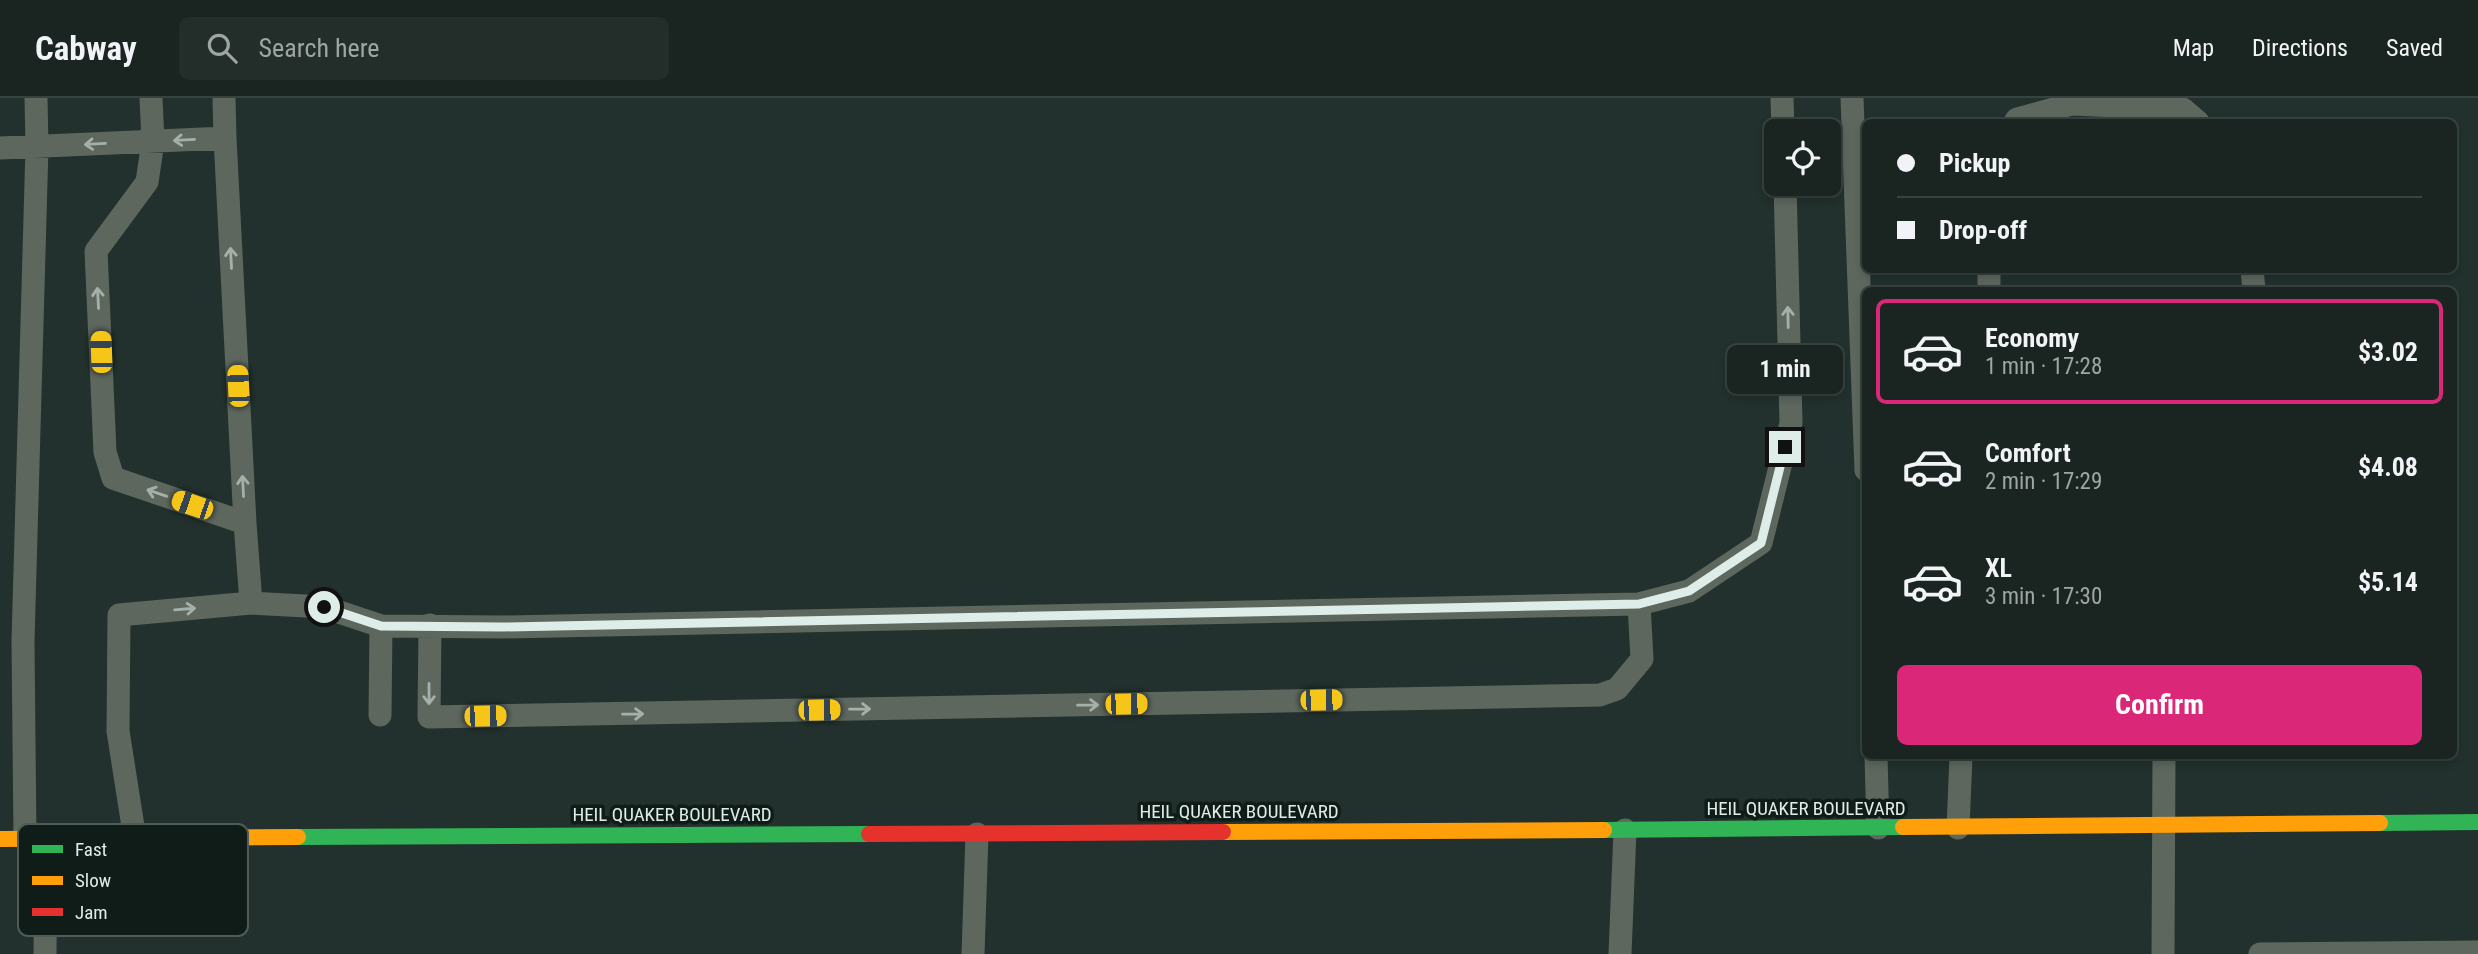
<!DOCTYPE html>
<meta charset="utf-8">
<style>
:root{--surface:#1a2522;--page:#232d2a;--text:#f1f3f6;--muted:#9fa5a5;--line:#384240;--accent:#db2777}
body{margin:0;font-family:"Roboto Condensed",sans-serif;background:var(--page);color:var(--text);height:100vh;display:flex;flex-direction:column;font-size:26px;white-space:nowrap}
*{box-sizing:border-box;margin:0}
p{font-size:23px;color:var(--muted)}
.icon{flex:none;width:38px;height:38px;fill:none;stroke:currentColor;stroke-width:2;stroke-linecap:round;stroke-linejoin:round}
.map{position:relative;flex:1;overflow:hidden}
.panel{position:absolute;left:1862px;top:189px;width:595px;height:472px;display:flex;flex-direction:column;background:var(--surface);border-radius:10px;box-shadow:0 4px 10px #0003,0 0 0 2px var(--line)}
.panel>*{flex:none}
.hud{position:absolute;left:1862px;top:21px;width:595px;height:154px;border-radius:10px;box-shadow:0 4px 10px #0003,0 0 0 2px var(--line);display:grid;align-content:center;height:154px;padding:0 35px;background:var(--surface)}
.buttons{position:absolute;left:1764px;top:21px;display:grid;gap:14px}
.buttons a{display:grid;place-items:center;width:77px;height:77px;border-radius:10px;background:var(--surface);box-shadow:0 4px 10px #0003,0 0 0 2px var(--line);font-size:35px}
.end{position:absolute;width:32px;height:32px;margin:-16px;border:9px solid #deede8;background:#111;box-shadow:0 0 0 4px #111}
.from{border-radius:50%}
.bubble{position:absolute;height:49px;border-radius:10px;background:var(--surface);box-shadow:0 4px 10px #0003,0 0 0 2px var(--line);font-size:23px;font-weight:700;line-height:49px;text-align:center}
.car{position:absolute;width:21px;height:42px;margin:-21px -10px;border-radius:9px;box-shadow:0 0 5px 2px #0007;background:linear-gradient(#f5c518 24%,#345 0 40%,#f5c518 0 76%,#345 0 86%,#f5c518 0)}
.hud b{display:flex;align-items:center;gap:24px;height:66px;font-size:26px}
.hud b+b{border-top:2px solid var(--line)}
.hud i{width:18px;height:18px;background:var(--text)}
ul{padding:12px 0 0;list-style:none}
li{display:flex;align-items:center;gap:21px;height:105px;margin:0 14px 10px;padding:0 21px;border:4px solid transparent;border-radius:10px}
li div{flex:1}
li b{display:block;font-size:26px}
li em{font-style:normal;font-weight:700}
li.active{border-color:var(--accent)}
li>.icon{width:63px;height:63px;stroke-width:1.5}
.button{display:flex;gap:14px;margin-top:auto;padding:14px 35px}
.button a{flex:1;height:80px;border-radius:10px;background:var(--accent);color:#fff;font-size:28px;font-weight:700;line-height:80px;text-align:center}
header{display:flex;align-items:center;gap:42px;box-sizing:border-box;height:98px;padding:0 35px;background:var(--surface);border-bottom:2px solid var(--line)}
header strong{font-size:33px}
nav{display:flex;gap:38px;margin-inline-start:auto;font-size:24px}
.search{width:490px;height:63px;background:var(--page);display:flex;align-items:center;gap:18px;box-sizing:border-box;padding:0 24px;border-radius:10px;color:var(--muted);font-size:26px}
.map>svg:first-child{display:block}
.lines{fill:none;stroke-linecap:round;stroke-linejoin:round}
.lane{stroke:#5d675e;stroke-width:23}
.fast{stroke:#30b455;stroke-width:16}
.slow{stroke:#ff9f0a;stroke-width:16}
.jam{stroke:#e5322d;stroke-width:16}
.oneway{stroke:#a4b1aa}
.route{stroke:#deede8;stroke-width:9}
.labels{text-anchor:middle;dominant-baseline:central;stroke-width:7;stroke-linejoin:round;paint-order:stroke}
.street-label{font-size:19px;fill:#deede8;stroke:#101c18}
.key{fill:#101c18;stroke:#4e5b56;stroke-width:2}
.key-label{font-size:19px;fill:#deede8}
</style>
<header>
<strong>Cabway</strong>
<div class="search"><svg class="icon" aria-label="search" viewBox="0 0 24 24"><circle cx="10" cy="10" r="6"/><path d="M15 15l6 6"/></svg>Search here</div>
<nav><a>Map</a><a>Directions</a><a>Saved</a></nav>
</header>
<div class="map">
<svg width="2478" height="856" viewBox="0 0 2478 856">
<rect width="100%" height="100%" fill="#22312d"/>
<g class="lines">
<path class="lane" d="M151,0L153,44L147,84L96,153L105,354L113,380L245,425
M1782,0L1783,33
M1852,0L1866,372
M2015,24L2017,21L2072,6L2183,11L2198,24
M225,40L245,425L251,505
M0,50L225,40L224,0
M2252,172L2254,192
M1989,192V172
M430,527L429,619L1600,597L1617,591L1642,561L1639,506
M380,617L381,528
M1876,658L1878,730
M1958,730L1961,658
M25,741L23,543L37,49L36,0
M135,741L118,633L119,517L251,505L324,509L381,528L503,529L1639,506L1689,493L1761,445L1791,325L1785,86
M45,856L46,741
M973,856L977,736
M1620,856L1625,732
M2163,856L2164,658
M2260,856L2478,854"/>
<path class="fast" d="M2380,725L2478,724
M1604,732L1903,729
M298,739L869,736"/>
<path class="slow" d="M1903,729L2380,725
M1223,734L1604,732
M0,741L298,739"/>
<path class="jam" d="M869,736L1223,734"/>
</g>
<defs><path id="oneway-shaft" d="M-6 0H5M1.5-3L5.5 0L1.5 3" fill="none" stroke-width="1.6" stroke-linecap="round" stroke-linejoin="round" transform="scale(1.75)"/></defs>
<g class="oneway">
<use href="#oneway-shaft" transform="translate(184 42) rotate(177)"/>
<use href="#oneway-shaft" transform="translate(95 46) rotate(177)"/>
<use href="#oneway-shaft" transform="translate(231 160) rotate(-93)"/>
<use href="#oneway-shaft" transform="translate(98 200) rotate(-93)"/>
<use href="#oneway-shaft" transform="translate(1788 219) rotate(-91)"/>
<use href="#oneway-shaft" transform="translate(243 388) rotate(-93)"/>
<use href="#oneway-shaft" transform="translate(157 395) rotate(-161)"/>
<use href="#oneway-shaft" transform="translate(185 511) rotate(-5)"/>
<use href="#oneway-shaft" transform="translate(429 596) rotate(90)"/>
<use href="#oneway-shaft" transform="translate(1088 607) rotate(-1)"/>
<use href="#oneway-shaft" transform="translate(860 611) rotate(-1)"/>
<use href="#oneway-shaft" transform="translate(633 616) rotate(-1)"/>
</g>
<g class="lines">
<path class="route" d="M324,509L381,528L503,529L1639,506L1689,493L1761,445L1785,349"/>
</g>
<g class="labels">
<g class="street-label">
<text x="1806" y="710">HEIL QUAKER BOULEVARD</text>
<text x="1239" y="713">HEIL QUAKER BOULEVARD</text>
<text x="672" y="716">HEIL QUAKER BOULEVARD</text>
</g>
</g>
<rect x="18" y="726" width="230" height="112" rx="10" class="key"/>
<rect x="32" y="747" width="31" height="8" fill="#30b455"/>
<rect x="32" y="778" width="31" height="9" fill="#ff9f0a"/>
<rect x="32" y="810" width="31" height="8" fill="#e5322d"/>
<g class="key-label">
<text x="75" y="758">Fast</text>
<text x="75" y="789">Slow</text>
<text x="75" y="821">Jam</text>
</g>
</svg>
<div class="buttons">
<a><svg class="icon" aria-label="locate" viewBox="0 0 24 24"><circle cx="12" cy="12" r="6"/><path d="M12 2v4M12 18v4M2 12h4M18 12h4"/></svg></a>
</div>
<i class="end from" style="left:324px;top:509px"></i>
<i class="end" style="left:1785px;top:349px"></i>
<div class="bubble" style="left:1727px;top:247px;width:116px">1 min</div>
<i class="car" style="left:101px;top:254px;rotate:358deg"></i>
<i class="car" style="left:238px;top:288px;rotate:357deg"></i>
<i class="car" style="left:192px;top:407px;rotate:289deg"></i>
<i class="car" style="left:1321px;top:602px;rotate:89deg"></i>
<i class="car" style="left:1126px;top:606px;rotate:89deg"></i>
<i class="car" style="left:819px;top:612px;rotate:89deg"></i>
<i class="car" style="left:485px;top:618px;rotate:89deg"></i>
<div class="hud">
<b><i class="from"></i>Pickup</b>
<b><i></i>Drop-off</b>
</div>
<section class="panel">
<ul>
<li class="active"><svg class="icon" aria-label="car" viewBox="0 0 24 24"><path d="M5 17H2v-5l4-1 3-4h7l3 4 3 1v5h-3M9 17h6M6 11h13"/><circle cx="7" cy="17" r="2"/><circle cx="17" cy="17" r="2"/></svg><div><b>Economy</b><p>1 min · 17:28</p></div><em>$3.02</em></li>
<li><svg class="icon" aria-label="car" viewBox="0 0 24 24"><path d="M5 17H2v-5l4-1 3-4h7l3 4 3 1v5h-3M9 17h6M6 11h13"/><circle cx="7" cy="17" r="2"/><circle cx="17" cy="17" r="2"/></svg><div><b>Comfort</b><p>2 min · 17:29</p></div><em>$4.08</em></li>
<li><svg class="icon" aria-label="car" viewBox="0 0 24 24"><path d="M5 17H2v-5l4-1 3-4h7l3 4 3 1v5h-3M9 17h6M6 11h13"/><circle cx="7" cy="17" r="2"/><circle cx="17" cy="17" r="2"/></svg><div><b>XL</b><p>3 min · 17:30</p></div><em>$5.14</em></li>
</ul>
<div class="button"><a>Confirm</a></div>
</section>
</div>
